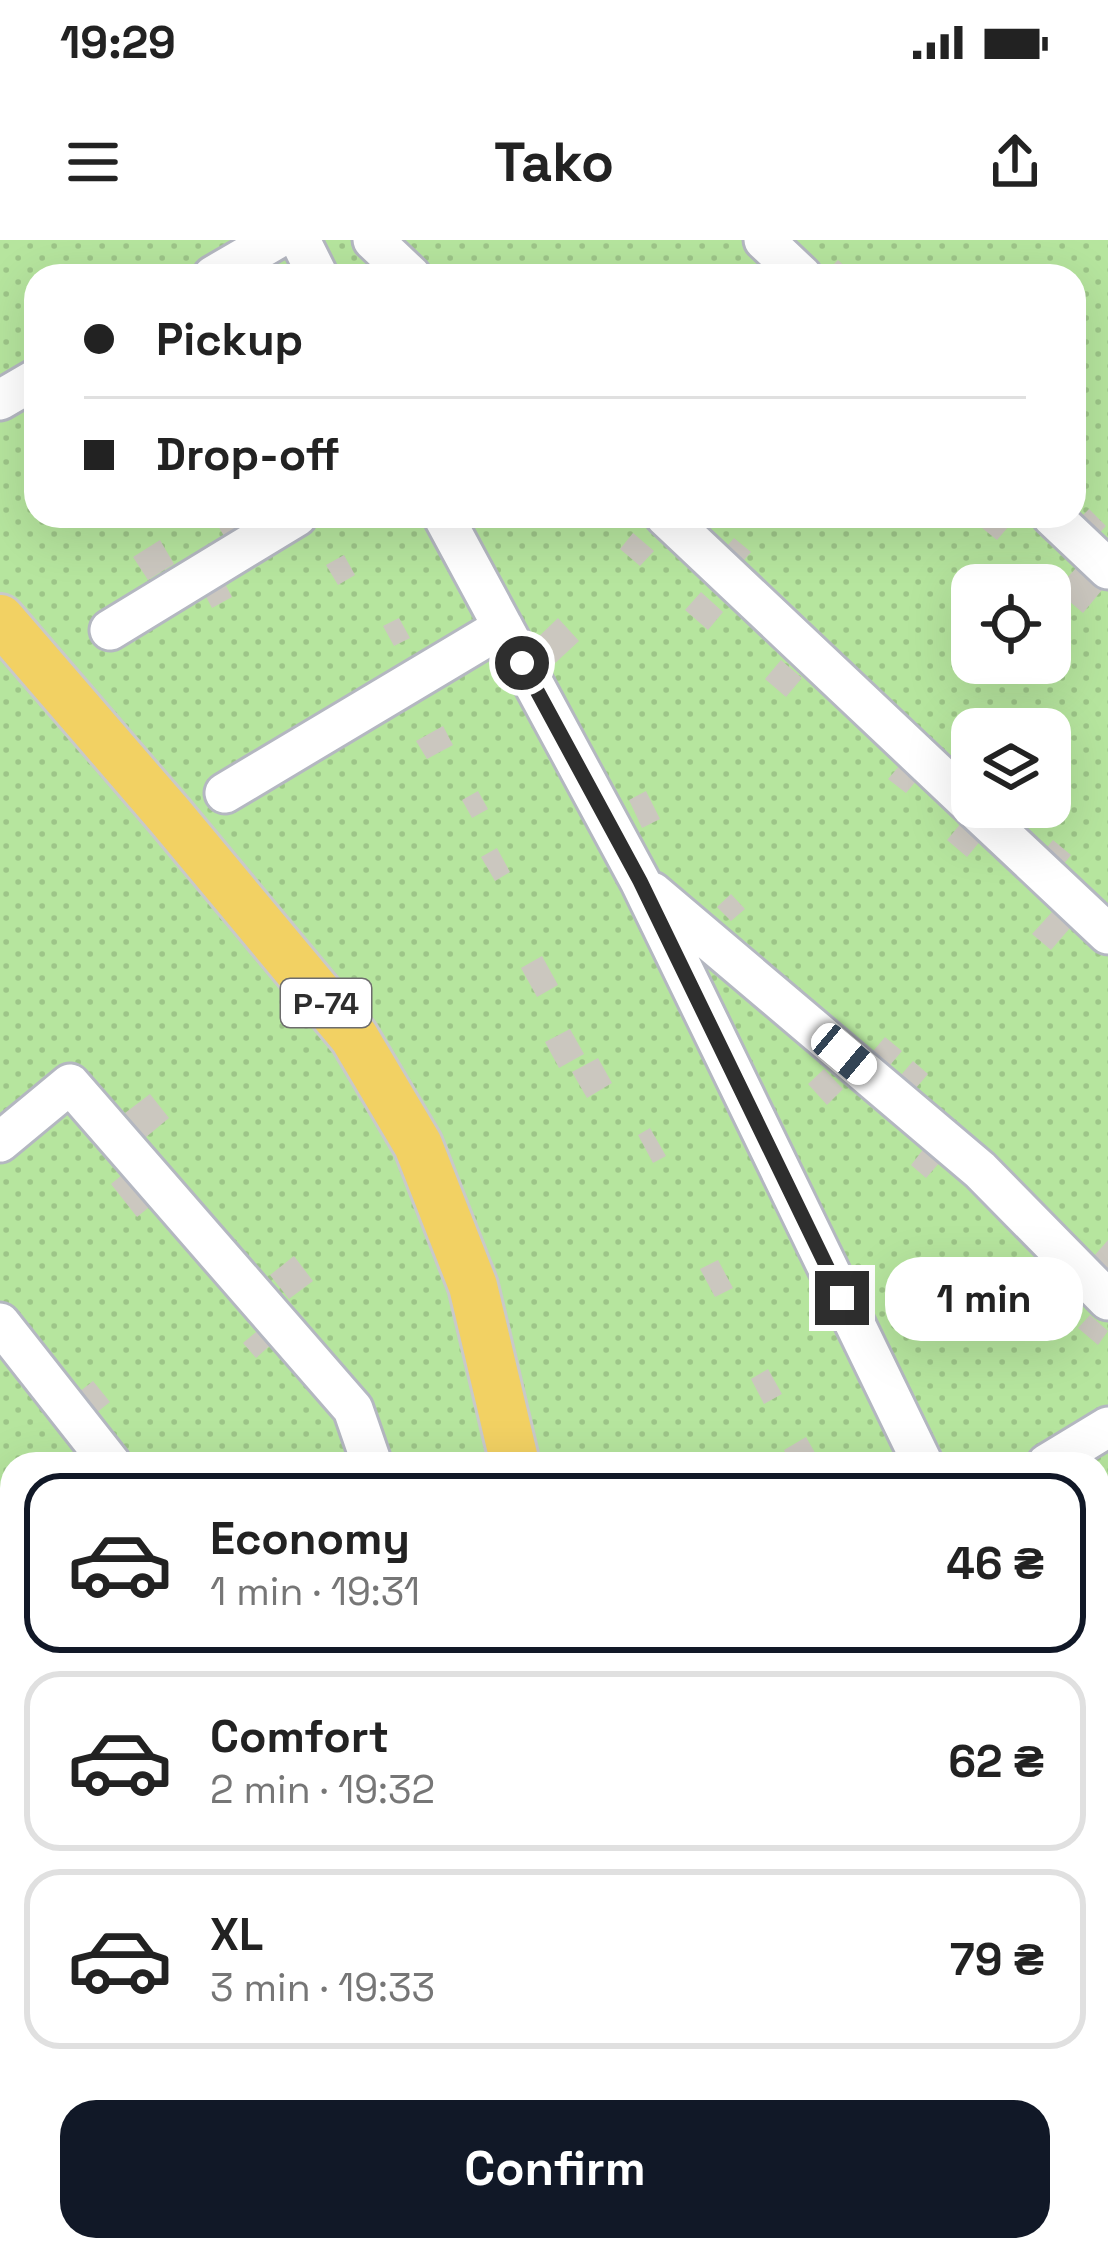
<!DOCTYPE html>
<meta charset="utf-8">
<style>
:root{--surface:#fff;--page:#f6f6f6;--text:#222;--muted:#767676;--line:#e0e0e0;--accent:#111827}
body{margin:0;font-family:"Space Grotesk",sans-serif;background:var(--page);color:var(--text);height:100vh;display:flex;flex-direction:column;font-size:45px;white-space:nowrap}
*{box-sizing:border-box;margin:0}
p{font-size:39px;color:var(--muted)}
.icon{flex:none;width:66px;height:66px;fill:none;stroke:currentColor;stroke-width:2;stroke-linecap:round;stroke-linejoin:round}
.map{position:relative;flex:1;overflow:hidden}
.sheet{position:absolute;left:0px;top:1212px;width:1110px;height:810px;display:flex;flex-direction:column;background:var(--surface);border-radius:36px 36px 0 0;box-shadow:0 12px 48px #0002}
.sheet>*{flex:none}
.banner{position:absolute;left:24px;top:24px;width:1062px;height:264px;border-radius:36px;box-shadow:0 12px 48px #0002;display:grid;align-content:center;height:264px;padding:0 60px;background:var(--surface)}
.fabs{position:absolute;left:951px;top:324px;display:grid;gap:24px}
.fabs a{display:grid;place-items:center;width:120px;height:120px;border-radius:24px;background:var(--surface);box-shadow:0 12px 48px #0002;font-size:60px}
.end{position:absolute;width:54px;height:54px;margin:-27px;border:15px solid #2e2e2e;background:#fff;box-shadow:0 0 0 6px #fff}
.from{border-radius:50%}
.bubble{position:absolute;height:84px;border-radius:36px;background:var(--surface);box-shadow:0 12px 48px #0002;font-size:39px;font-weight:700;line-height:84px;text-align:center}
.car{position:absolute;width:36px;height:72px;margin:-36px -18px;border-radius:15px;box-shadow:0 0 9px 3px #0007;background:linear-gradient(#fff 24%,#345 0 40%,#fff 0 76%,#345 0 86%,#fff 0)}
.banner b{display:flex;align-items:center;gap:42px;height:114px;font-size:45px}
.banner b+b{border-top:3px solid var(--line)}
.banner i{width:30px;height:30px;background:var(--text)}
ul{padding:21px 0 0;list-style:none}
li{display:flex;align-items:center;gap:36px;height:180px;margin:0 24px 18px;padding:0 36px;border:6px solid var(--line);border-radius:36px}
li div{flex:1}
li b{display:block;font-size:45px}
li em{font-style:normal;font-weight:700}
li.selected{border-color:var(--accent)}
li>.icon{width:108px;height:108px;stroke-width:1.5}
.primary-button{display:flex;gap:24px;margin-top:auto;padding:24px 60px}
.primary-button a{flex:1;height:138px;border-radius:36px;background:var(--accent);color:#fff;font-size:48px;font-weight:700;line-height:138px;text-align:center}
.status{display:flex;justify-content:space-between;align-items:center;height:84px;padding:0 60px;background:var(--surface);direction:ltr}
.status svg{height:33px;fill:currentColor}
header{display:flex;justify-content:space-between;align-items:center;height:156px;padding:0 60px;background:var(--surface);font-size:54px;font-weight:700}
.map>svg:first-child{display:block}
.green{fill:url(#green-dots);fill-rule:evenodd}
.building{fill:#cbc7bf}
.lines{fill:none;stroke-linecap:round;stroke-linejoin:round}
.minor-casing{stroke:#b4b7c1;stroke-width:45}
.major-casing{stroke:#c9c9c9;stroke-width:54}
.minor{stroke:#fff;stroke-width:39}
.major{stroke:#f2d163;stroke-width:48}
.route{stroke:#2e2e2e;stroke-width:15}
.labels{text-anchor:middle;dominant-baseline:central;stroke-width:12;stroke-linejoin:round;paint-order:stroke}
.shield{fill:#fff;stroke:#6d6d6d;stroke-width:3}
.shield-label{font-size:30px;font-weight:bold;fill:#2e2e2e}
</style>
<div class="status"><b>19:29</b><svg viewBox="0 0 49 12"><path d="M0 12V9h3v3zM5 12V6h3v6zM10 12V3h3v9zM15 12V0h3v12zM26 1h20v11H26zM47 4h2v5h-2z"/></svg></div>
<header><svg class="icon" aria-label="menu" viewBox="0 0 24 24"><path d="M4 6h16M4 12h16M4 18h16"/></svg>Tako<svg class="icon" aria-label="share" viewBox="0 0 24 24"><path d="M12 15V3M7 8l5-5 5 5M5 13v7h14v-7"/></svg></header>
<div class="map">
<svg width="1108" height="2022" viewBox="0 0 1108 2022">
<defs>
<pattern id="green-dots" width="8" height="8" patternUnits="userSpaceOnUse" patternTransform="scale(3)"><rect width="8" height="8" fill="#b6e59e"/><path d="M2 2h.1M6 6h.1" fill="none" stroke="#9dc588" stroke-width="1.8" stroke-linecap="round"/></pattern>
</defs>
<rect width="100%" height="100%" fill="#efe9e1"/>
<path class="green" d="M0,0H1108V2022H0ZM36,36H1074V276H36ZM972,345H1050V423H972ZM972,489H1050V567H972ZM12,1224H1098V2010H12Z"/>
<path class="building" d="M838,20L855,36H822Z
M1089,269L1106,286L1093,300L1075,283Z
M212,276H237L242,284L224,296Z
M983,276H1010L1014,280L997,300L977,284Z
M633,293L654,311L640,326L620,309Z
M734,298L751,312L739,326L722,312Z
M160,300L174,324L148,340L133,317Z
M344,315L355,335L338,345L326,325Z
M1076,328L1102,350L1083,373L1056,350Z
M222,338L232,357L212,368L202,349Z
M701,352L723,372L708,390L685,370Z
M399,378L410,398L394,406L383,386Z
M558,378L579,401L552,426L531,404Z
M781,420L802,438L786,457L765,439Z
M443,486L453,505L427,519L416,501Z
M900,525L917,540L906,553L888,539Z
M478,551L488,569L472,578L462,560Z
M646,551L660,579L642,588L629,560Z
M962,582L982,599L967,617L947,600Z
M1053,600L1071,615L1058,631L1040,616Z
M497,608L510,632L495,641L481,617Z
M731,654L745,669L731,681L717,667Z
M1052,672L1070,688L1051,710L1032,694Z
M542,716L558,745L537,757L521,728Z
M570,789L584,814L559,828L545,802Z
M885,797L902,811L886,830L869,816Z
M598,818L612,843L587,858L572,832Z
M913,821L928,834L910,855L895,842Z
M824,829L843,849L827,865L808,844Z
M150,854L169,878L145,898L125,873Z
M650,888L666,916L653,923L638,895Z
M925,907L941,921L926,938L911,925Z
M128,930L154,963L137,977L111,944Z
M1108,1000V1029L1094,1016Z
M294,1016L313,1041L289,1059L270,1035Z
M718,1020L733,1048L715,1057L700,1029Z
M1043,1023L1057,1036L1041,1055L1027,1043Z
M1090,1075L1108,1091L1098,1105L1078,1088Z
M262,1087L275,1101L256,1118L243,1103Z
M768,1129L782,1154L764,1164L751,1139Z
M93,1141L110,1162L91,1177L74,1156Z
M806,1197L818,1218L808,1224H791L784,1210Z"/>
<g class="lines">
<defs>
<path id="minor" d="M300,0L318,36
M373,0L411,36
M764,0L802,36
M213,36L275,0
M0,160L36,139
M443,276L640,641L923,1224
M665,276L972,566
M1052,276L1108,329
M110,390L297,276
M225,553L503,387
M973,567L1108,694
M652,652L980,930L1108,1060
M0,902L70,844L353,1169L372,1224
M0,1083L111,1224
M1047,1224L1108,1187
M0,1433L12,1449
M1098,1755L1108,1771
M0,1780L12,1775"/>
<path id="major" d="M0,379L170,576L354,797L418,905L473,1046L515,1224
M388,2022L395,2010"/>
</defs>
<use href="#minor" class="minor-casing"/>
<use href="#major" class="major-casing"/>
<use href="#minor" class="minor"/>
<use href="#major" class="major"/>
</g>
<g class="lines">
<path class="route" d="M522,423L640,641L842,1058"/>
</g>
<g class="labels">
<rect class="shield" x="281" y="739" width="90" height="48" rx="9"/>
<g class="shield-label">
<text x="326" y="763">Р-74</text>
</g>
</g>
</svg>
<div class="fabs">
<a><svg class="icon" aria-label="locate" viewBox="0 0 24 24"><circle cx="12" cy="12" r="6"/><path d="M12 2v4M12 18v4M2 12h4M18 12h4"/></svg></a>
<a><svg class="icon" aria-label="layers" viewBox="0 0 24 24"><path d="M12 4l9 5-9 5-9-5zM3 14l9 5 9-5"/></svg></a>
</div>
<i class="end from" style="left:522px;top:423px"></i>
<i class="end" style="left:842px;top:1058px"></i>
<div class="bubble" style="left:885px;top:1017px;width:198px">1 min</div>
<i class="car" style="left:844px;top:814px;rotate:130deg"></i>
<div class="banner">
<b><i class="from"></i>Pickup</b>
<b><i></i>Drop-off</b>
</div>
<section class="sheet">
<ul>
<li class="selected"><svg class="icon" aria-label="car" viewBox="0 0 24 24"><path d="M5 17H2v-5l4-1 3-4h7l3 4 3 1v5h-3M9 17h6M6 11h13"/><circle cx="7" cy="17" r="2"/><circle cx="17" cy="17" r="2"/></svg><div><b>Economy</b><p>1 min · 19:31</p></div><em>46 ₴</em></li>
<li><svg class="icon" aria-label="car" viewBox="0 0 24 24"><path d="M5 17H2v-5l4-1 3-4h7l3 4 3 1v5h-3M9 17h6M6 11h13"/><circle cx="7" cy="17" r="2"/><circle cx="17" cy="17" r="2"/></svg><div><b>Comfort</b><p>2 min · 19:32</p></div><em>62 ₴</em></li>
<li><svg class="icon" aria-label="car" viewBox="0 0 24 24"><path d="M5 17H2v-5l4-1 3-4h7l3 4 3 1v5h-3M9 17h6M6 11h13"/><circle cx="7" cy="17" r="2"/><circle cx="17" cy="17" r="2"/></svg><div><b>XL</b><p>3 min · 19:33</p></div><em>79 ₴</em></li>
</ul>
<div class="primary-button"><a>Confirm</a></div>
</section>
</div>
